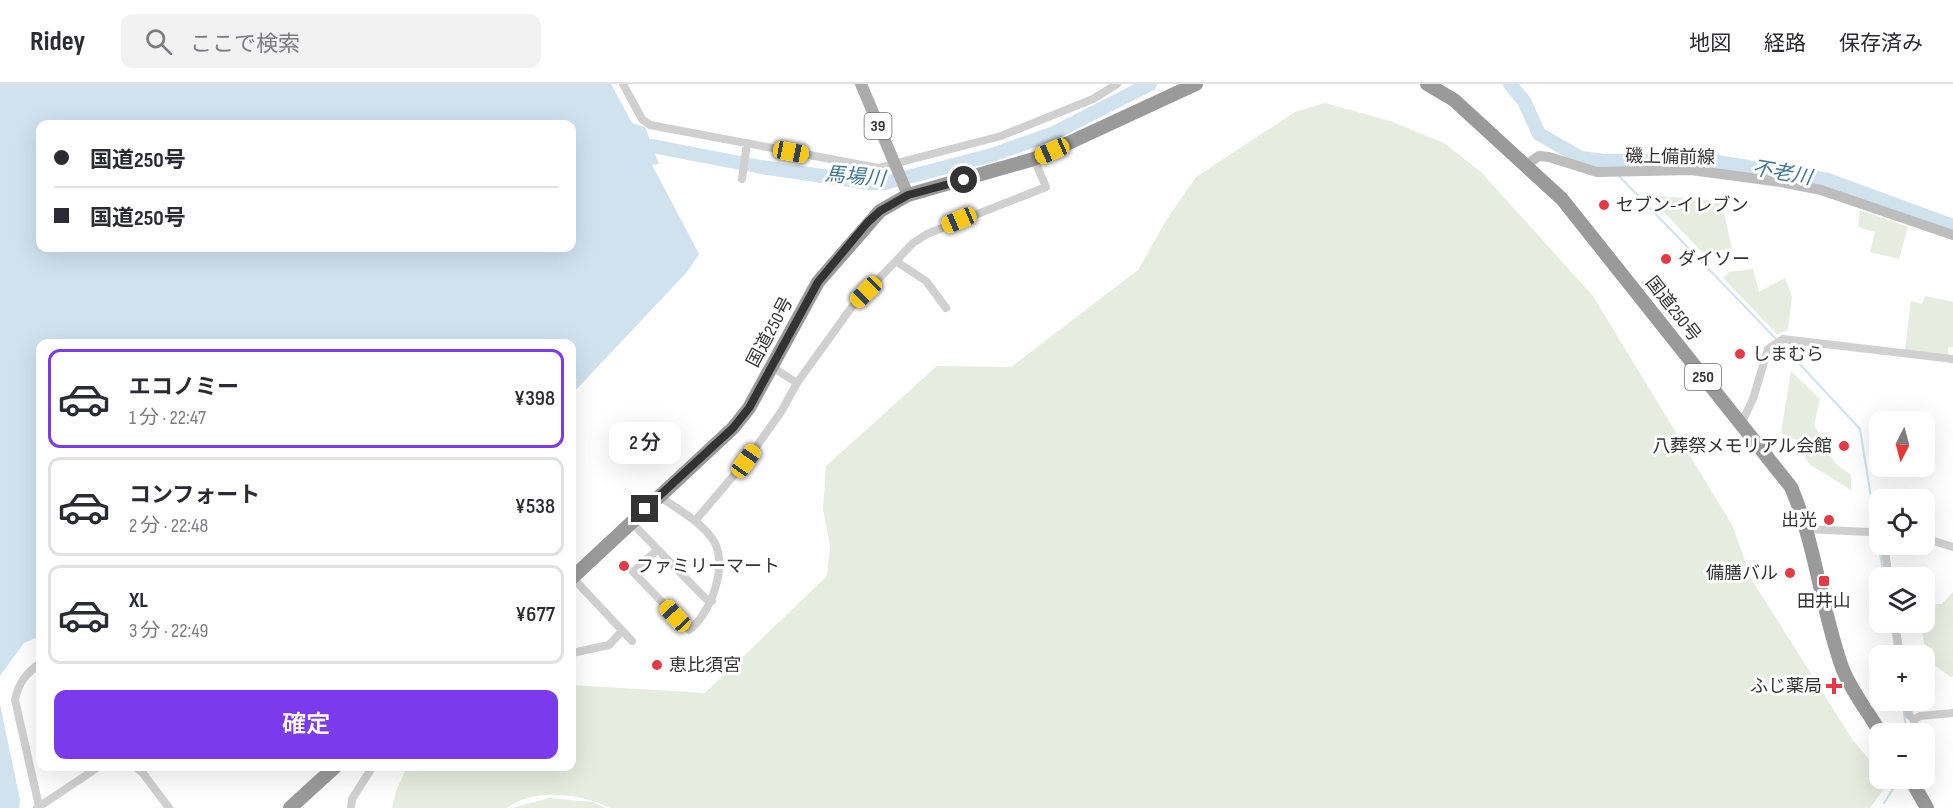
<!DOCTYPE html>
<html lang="ja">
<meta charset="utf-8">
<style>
:root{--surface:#fff;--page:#f2f2f3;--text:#2b2b33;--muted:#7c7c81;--line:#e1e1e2;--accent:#7c3aed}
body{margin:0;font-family:"Sofia Sans Condensed","Noto Sans JP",sans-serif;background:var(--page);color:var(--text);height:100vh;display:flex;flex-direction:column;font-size:22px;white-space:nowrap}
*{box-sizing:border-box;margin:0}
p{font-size:20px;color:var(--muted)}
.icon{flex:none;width:33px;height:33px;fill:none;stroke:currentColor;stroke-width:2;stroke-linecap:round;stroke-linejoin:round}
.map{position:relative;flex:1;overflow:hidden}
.drawer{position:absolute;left:36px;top:255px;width:540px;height:432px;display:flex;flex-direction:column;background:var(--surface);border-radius:12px;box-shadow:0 6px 24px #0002}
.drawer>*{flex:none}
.banner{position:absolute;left:36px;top:36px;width:540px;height:132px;border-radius:12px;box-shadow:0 6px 24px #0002;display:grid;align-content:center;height:132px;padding:0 18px;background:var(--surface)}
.needle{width:39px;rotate:186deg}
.tools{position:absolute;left:1869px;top:327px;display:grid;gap:12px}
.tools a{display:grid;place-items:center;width:66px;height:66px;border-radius:12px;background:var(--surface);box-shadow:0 6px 24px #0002;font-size:30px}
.end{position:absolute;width:27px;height:27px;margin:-14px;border:8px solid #333;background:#fff;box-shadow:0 0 0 3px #fff}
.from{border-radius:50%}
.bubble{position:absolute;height:42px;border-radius:12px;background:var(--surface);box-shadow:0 6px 24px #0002;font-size:20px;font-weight:600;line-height:42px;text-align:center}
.car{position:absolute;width:18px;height:36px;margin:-18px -9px;border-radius:8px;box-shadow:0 0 4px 2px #0007;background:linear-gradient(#f5c518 24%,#345 0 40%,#f5c518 0 76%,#345 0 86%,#f5c518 0)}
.banner b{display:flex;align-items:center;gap:21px;height:57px;font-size:22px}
.banner b+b{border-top:2px solid var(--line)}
.banner i{width:15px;height:15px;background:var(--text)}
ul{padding:10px 0 0;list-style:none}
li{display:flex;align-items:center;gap:18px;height:99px;margin:0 12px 9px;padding:0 6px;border:3px solid var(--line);border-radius:12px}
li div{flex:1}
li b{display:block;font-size:22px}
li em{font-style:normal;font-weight:600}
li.current{border-color:var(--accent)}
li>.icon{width:54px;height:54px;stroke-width:1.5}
.button{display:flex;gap:12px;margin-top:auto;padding:12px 18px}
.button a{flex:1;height:69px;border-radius:12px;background:var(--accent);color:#fff;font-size:24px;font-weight:600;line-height:69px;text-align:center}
header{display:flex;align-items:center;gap:36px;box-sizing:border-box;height:84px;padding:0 30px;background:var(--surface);border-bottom:2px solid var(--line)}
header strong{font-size:28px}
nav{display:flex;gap:33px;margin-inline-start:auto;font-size:21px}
.search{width:420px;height:54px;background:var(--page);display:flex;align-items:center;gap:15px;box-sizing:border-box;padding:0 21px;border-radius:12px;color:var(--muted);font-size:22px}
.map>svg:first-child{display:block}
.green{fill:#e6ecdf}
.water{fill:#cfe2ee;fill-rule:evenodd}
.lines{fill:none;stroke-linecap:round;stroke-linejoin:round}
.stream{stroke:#cfe2ee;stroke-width:2}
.river{stroke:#cfe2ee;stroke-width:14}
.street-tunnel{stroke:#d6d6d6;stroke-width:8;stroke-dasharray:8 4;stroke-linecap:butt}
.street{stroke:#d0d0d0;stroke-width:8}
.secondary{stroke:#bdbdbd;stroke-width:10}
.primary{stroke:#ababab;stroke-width:12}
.highway{stroke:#9a9a9a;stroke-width:14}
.route{stroke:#333;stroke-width:8}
.poi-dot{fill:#e63946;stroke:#fff;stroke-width:2}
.labels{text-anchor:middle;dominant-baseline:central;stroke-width:6;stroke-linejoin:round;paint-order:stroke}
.shield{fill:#fff;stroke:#707070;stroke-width:1.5}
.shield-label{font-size:16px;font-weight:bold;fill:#333}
.street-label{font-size:18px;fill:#333;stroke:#fff}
.poi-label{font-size:18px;fill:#333;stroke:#fff;text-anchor:start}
.water-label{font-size:20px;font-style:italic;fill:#3f7597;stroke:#fff}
</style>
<header>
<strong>Ridey</strong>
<div class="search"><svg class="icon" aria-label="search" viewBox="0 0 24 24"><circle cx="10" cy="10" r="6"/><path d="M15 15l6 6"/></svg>ここで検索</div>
<nav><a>地図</a><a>経路</a><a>保存済み</a></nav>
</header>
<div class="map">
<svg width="1953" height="724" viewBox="0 0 1953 724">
<rect width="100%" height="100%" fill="#fff"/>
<path class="green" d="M1325,19L1390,37L1444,59L1481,88L1593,212L1732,441L1752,496L1852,655L1879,687L1880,694L1883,695L1886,702L1870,724H610C583,710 533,703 507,724H392L396,707L407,683L572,682V601L705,609L827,492L830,462L823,425L826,382L937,282L1011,283L1138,186L1167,135L1196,93L1295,28Z
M1647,111L1721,117L1732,164L1704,170Z
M1860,126L1908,143L1899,175L1870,168L1875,148L1858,143Z
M1753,185L1759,208L1785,194L1792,212L1788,246L1777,250L1723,194L1729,188Z
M1925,212L1953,218V263H1948V271L1905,266L1911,217L1922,220Z
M1791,287L1820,315L1814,341L1835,379L1851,391V406L1809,380L1796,356L1781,349Z
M1953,508V592L1951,593L1928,577L1920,539L1924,538L1925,520H1942Z
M549,714L593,718L605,724H512Z"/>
<path class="water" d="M0,0H611L632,39L645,43L659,80L652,81L699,170L687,188L572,310V260H40V552L24,559L0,592ZM40,40H572V164H40Z
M0,620L20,716L19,724H0Z"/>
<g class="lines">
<path class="stream" d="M1604,77L1610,83
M1618,91L1777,256
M1781,260L1860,345L1884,494
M1891,538L1896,572
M1902,616L1907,650
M1884,719L1900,694"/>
<path class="river" d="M1510,0L1524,17L1539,50L1581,74L1604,77H1711L1828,96L1953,142
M652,62L761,83L870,99H885L992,71L1054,49L1150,0"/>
<path class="street-tunnel" d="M1868,448L1880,449"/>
<path class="street" d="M623,0L642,35L650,41L878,84L1001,52L1093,15L1117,0
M742,95L747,59
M897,178L926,197L946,224
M772,283L797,299
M1741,340L1753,315L1768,265L1783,255L1953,275
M695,437L746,377L781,328L797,299L851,224L913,159L927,150L1046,103L1034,75
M631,438L706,515L712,517
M1806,445L1868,448
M1924,454L1953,463
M1884,460L1889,494
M657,466L633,488L689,546C711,530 731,477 711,453C698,436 677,425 659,412
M572,493L632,557
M1895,538L1900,572
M572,569L609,561L622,547
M1907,616L1909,631L1914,636
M1915,650L1914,636L1920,632L1953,629
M134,682L142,688L169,724
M39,722L15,616C19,597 26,590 40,579
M37,724L100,682
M351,724L352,715L373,682"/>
<path class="secondary" d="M1526,81L1539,72L1549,73L1597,88L1691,86L1781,98L1821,106L1953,151"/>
<path class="primary" d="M861,0L908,111"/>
<path class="highway" d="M1427,0L1454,16L1562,115L1791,403C1816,461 1821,526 1843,586C1852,608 1869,629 1881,650
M572,494L733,344L749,324L818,198L880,127L908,111L1034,75L1196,0
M1910,694L1927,724
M290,724L336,682"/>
</g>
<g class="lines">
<path class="route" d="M645,425L733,344L749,324L818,198L867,139L880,127L908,111L964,96"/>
</g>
<g class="poi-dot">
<circle cx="1604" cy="121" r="6"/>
<circle cx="1666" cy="175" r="6"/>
<circle cx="1740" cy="270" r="6"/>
<circle cx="1844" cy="362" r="6"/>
<circle cx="1829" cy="436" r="6"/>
<circle cx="624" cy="482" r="6"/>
<circle cx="1790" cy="489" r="6"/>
<rect x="1818" y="491" width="12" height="12" rx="3"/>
<circle cx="657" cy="581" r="6"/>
<path d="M1831 593h6v6h6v6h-6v6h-6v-6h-6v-6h6z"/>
</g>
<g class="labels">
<g class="shield">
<rect x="864.5" y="29" width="27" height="26" rx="4.5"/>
<rect x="1685" y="280" width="36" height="26" rx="4.5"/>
</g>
<g class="shield-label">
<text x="878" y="42">39</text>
<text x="1703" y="293">250</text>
</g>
<g class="street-label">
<text transform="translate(1670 73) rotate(1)">磯上備前線</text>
<text transform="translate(1673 225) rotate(52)">国道250号</text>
<text transform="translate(770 248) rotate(-62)">国道250号</text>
</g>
<g class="poi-label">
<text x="1616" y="121">セブン-イレブン</text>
<text x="1678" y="175">ダイソー</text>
<text x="1752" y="270">しまむら</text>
<text x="1832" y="362" text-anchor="end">八葬祭メモリアル会館</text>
<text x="1817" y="436" text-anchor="end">出光</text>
<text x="636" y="482">ファミリーマート</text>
<text x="1778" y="489" text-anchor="end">備膳バル</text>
<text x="1824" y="517" text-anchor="middle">田井山</text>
<text x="669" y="581">恵比須宮</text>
<text x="1822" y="602" text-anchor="end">ふじ薬局</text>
</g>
<g class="water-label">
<text transform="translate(1782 89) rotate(10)">不老川</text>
<text transform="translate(855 93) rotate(5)">馬場川</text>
</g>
</g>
</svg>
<div class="tools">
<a><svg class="needle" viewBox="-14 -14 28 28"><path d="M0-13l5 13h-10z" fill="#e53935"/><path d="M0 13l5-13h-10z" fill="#7c7c81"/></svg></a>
<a><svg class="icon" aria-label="locate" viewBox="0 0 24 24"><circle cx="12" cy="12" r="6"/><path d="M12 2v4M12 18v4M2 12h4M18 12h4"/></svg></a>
<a><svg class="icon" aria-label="layers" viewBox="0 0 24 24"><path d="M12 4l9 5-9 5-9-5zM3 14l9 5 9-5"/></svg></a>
<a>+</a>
<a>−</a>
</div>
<i class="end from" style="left:964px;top:96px"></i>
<i class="end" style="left:645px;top:425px"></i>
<div class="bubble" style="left:609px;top:338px;width:72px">2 分</div>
<i class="car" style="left:1052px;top:67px;rotate:246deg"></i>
<i class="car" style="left:791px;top:68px;rotate:101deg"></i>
<i class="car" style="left:959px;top:136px;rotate:247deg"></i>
<i class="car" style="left:866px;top:208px;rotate:225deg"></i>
<i class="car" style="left:746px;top:377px;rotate:35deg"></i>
<i class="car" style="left:675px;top:532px;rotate:317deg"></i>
<div class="banner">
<b><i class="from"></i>国道250号</b>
<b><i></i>国道250号</b>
</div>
<section class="drawer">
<ul>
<li class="current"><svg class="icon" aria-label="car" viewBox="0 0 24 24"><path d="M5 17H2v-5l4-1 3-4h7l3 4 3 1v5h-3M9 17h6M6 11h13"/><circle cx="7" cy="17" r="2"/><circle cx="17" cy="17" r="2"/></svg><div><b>エコノミー</b><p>1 分 · 22:47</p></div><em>¥398</em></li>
<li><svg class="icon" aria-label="car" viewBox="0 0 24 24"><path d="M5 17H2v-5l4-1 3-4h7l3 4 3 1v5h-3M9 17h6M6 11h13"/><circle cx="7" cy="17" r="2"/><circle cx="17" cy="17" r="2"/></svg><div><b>コンフォート</b><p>2 分 · 22:48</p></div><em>¥538</em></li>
<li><svg class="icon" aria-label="car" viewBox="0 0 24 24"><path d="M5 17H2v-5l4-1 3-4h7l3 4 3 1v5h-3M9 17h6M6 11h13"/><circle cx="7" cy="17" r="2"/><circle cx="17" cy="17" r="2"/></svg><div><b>XL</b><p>3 分 · 22:49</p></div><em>¥677</em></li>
</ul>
<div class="button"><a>確定</a></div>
</section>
</div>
